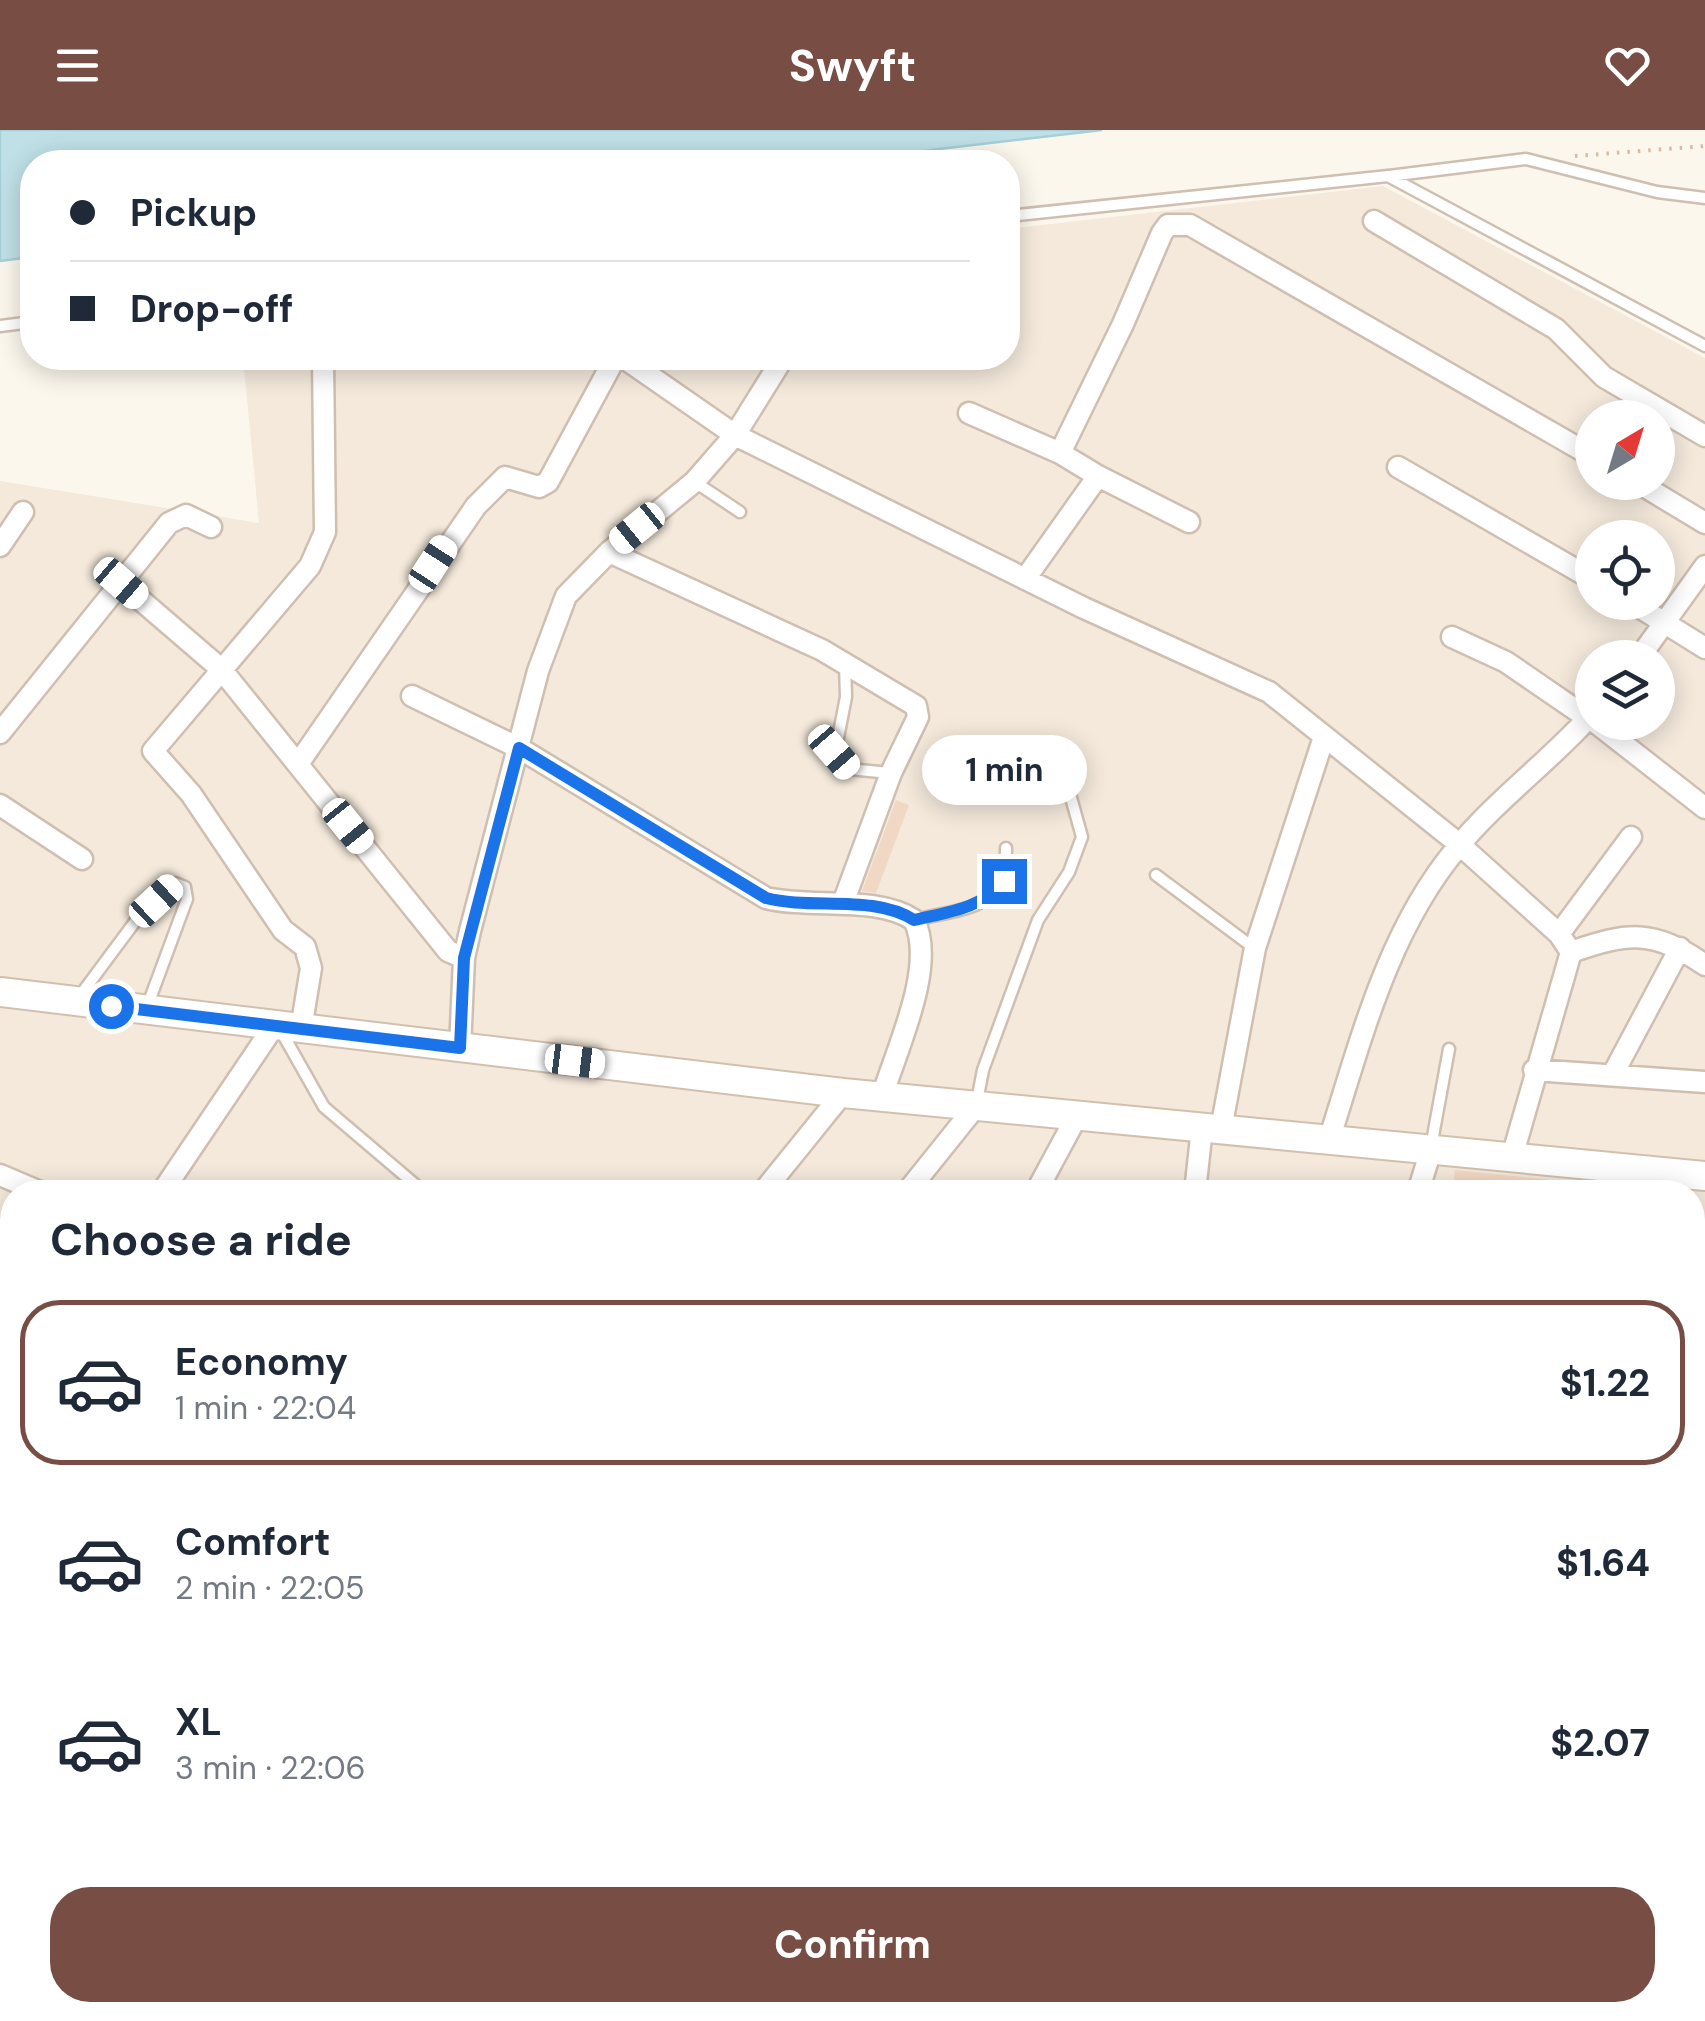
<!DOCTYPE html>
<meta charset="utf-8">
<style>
:root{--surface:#fff;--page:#f6f6f7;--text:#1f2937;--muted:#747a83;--line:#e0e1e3;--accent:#774d44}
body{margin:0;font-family:"DM Sans",sans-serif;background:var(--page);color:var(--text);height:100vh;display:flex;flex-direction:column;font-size:38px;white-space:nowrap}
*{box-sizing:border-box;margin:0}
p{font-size:32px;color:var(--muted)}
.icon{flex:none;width:55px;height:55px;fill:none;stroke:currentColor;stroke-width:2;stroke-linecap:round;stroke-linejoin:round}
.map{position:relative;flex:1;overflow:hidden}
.panel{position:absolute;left:0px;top:1050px;width:1705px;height:842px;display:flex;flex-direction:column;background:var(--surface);border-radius:40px 40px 0 0;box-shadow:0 5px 25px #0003}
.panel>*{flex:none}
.top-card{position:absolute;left:20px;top:20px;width:1000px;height:220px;border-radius:40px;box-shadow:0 5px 25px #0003;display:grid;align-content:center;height:220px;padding:0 50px;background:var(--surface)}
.needle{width:65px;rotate:38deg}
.tools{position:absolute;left:1575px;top:270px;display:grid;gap:20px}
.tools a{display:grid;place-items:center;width:100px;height:100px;border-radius:50%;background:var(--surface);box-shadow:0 5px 25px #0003;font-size:50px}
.end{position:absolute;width:45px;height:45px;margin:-22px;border:12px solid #1a73e8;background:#fff;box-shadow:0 0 0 5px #fff}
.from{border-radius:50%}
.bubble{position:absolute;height:70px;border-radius:35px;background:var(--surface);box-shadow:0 5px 25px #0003;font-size:32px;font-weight:700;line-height:70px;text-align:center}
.car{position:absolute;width:30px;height:60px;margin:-30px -15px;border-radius:12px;box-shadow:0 0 8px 2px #0007;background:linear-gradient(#fff 24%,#345 0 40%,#fff 0 76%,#345 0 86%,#fff 0)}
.top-card b{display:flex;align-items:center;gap:35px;height:95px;font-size:38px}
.top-card b+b{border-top:2px solid var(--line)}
.top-card i{width:25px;height:25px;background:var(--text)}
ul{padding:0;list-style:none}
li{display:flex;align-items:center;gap:30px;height:165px;margin:0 20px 15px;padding:0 30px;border:5px solid transparent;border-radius:40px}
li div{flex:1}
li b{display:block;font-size:38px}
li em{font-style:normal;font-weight:700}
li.current{border-color:var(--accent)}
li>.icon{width:90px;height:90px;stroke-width:1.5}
h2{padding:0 50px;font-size:45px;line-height:120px}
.button{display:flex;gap:20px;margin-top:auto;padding:20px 50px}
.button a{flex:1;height:115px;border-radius:40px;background:var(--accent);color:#fff;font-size:40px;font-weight:700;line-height:115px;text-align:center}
header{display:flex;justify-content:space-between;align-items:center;height:130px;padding:0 50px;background:var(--accent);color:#fff;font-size:45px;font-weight:700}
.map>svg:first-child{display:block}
.residential{fill:#f4e9db;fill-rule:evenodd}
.water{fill:#c0e0e7;stroke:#a6cfd8;stroke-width:2.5}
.building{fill:#f1d8c4}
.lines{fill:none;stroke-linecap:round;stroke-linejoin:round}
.lane-casing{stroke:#cfbfb1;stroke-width:15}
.street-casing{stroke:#cfbfb1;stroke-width:25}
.secondary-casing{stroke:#d2c0af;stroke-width:32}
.path{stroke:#d7bba6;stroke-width:4;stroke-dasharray:2.5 8;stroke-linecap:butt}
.lane{stroke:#fff;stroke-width:10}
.street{stroke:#fff;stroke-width:20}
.secondary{stroke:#fff;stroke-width:28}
.route{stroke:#1a73e8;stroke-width:12}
</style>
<header><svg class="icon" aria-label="menu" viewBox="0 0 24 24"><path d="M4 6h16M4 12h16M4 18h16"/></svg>Swyft<svg class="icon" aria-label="heart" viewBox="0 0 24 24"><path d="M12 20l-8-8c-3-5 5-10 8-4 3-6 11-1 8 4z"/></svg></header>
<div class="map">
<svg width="1705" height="1891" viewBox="0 0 1705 1891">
<rect width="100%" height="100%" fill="#fcf7ec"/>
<path class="residential" d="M1383,56L1705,228V1891H0V351L259,393L243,228H1008V99ZM1592,288H1658V352H1592ZM1592,408H1658V472H1592ZM1592,528H1658V592H1592ZM12,1062H1692V1880H12Z"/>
<path class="water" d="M0,0H1102L829,32H32V127L0,131Z"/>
<path class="building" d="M896,670L909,675L876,763L862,761Z
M1455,1040L1581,1053L1580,1062H1452Z"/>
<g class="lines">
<defs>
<path id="lane" d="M1389,46L1526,29L1657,62L1705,68
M1008,86L1388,46L1705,216
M0,196L32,192
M695,352L740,382
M845,534L846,567L835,623L849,639L890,643
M1156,745L1254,818
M914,790C964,778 1007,781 1006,718
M79,867L137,789L175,753L185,757L187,769L147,877
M281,901L324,977L424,1062
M977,971L983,940L1038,790L1069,742L1082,707L1065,646
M1431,1017L1449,919
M0,1548L12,1556"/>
<path id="street" d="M1374,91L1556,199L1604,247L1705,306
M624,228L735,305L1084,478L1269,562L1459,714L1559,804L1571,822L1512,1027
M969,283L1060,323
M1398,337L1592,449
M1098,346L1060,323L1123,194L1162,103L1168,95H1190L1592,326
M1637,352L1705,393
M0,416L23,382
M609,422L822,520L916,576L918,587L891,643L843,773
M1025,449L1098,346L1189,392
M121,453L221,539L448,821L464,828
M1631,472L1705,518
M1452,507L1506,532L1592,591
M1639,528L1705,436
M412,566L519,618L766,768C811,779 876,765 914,790C937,836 896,920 882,967
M1595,592L1705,678
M0,603L169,393L186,385L211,397
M298,634L476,376L505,347L539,357L548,352L615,228
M0,675L82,729
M1559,804L1631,707
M1571,822C1629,802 1653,799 1705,835
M301,899L311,838L305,817L283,800L191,664L153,621L310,436L325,402L323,228
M460,918L464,828L470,801L538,541L566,466L609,422L694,352L735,305L783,228
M1534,940L1705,952
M1613,944L1680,818
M1221,999L1255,818L1323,610
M1329,1010C1361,910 1388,800 1457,718C1497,669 1550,631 1592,584
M0,1045L40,1062
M162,1062L274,896
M763,1062L843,963
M907,1062L976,976
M1036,1062L1077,986
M1195,1062L1202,998
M1418,1062L1431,1020
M0,1254L12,1262
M0,1292L12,1275
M1692,1349L1705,1360
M0,1422L12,1432
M1692,1491L1705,1471
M0,1502L12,1483
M1692,1641L1705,1649
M1692,1786L1705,1765
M0,1866L12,1850
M544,1880L554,1891
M749,1880L761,1891
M909,1880L921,1891
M1114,1880L1128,1891
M1359,1880L1375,1891
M1640,1880L1662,1891
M167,1891L178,1880
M393,1891L403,1880
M810,1891L819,1880"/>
<path id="secondary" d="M0,862L843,963L1705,1046"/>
</defs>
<use href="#lane" class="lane-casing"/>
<use href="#street" class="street-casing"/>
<use href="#secondary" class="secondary-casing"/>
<path class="path" d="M1575,26L1705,16"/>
<use href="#lane" class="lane"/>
<use href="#street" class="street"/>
<use href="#secondary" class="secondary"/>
</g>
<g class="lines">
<path class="route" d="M111,876L460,918L464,828L519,618L766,768C812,780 873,764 914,790C948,782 981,779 1004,751"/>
</g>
</svg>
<div class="tools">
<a><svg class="needle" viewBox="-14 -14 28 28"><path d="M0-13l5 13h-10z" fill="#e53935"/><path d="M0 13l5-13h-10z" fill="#747a83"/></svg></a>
<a><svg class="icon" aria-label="locate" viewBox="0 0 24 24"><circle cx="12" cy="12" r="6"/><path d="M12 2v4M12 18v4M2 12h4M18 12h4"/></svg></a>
<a><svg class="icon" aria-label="layers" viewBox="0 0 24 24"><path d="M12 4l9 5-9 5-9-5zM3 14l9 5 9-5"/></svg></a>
</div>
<i class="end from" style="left:111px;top:876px"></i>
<i class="end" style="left:1004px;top:751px"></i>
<div class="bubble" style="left:922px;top:605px;width:165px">1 min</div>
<i class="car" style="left:637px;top:398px;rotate:231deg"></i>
<i class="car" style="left:433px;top:434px;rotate:33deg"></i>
<i class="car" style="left:121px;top:453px;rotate:131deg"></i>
<i class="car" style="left:834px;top:622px;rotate:139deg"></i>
<i class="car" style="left:348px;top:696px;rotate:141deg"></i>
<i class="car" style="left:156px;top:771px;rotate:47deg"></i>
<i class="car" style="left:575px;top:931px;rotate:97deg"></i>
<div class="top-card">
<b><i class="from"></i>Pickup</b>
<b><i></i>Drop-off</b>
</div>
<section class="panel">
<h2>Choose a ride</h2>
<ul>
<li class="current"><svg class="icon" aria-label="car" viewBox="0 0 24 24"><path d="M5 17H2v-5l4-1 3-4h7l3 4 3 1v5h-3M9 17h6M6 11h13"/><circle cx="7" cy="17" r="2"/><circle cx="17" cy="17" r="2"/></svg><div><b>Economy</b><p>1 min · 22:04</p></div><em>$1.22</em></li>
<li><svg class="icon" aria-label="car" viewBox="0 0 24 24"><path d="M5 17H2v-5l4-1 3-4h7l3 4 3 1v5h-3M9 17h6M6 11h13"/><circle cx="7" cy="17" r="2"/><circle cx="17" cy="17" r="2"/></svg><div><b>Comfort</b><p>2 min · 22:05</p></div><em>$1.64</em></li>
<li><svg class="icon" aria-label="car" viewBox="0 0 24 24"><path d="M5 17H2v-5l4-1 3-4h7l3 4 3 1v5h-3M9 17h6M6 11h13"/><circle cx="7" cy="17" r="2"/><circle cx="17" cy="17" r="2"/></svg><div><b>XL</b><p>3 min · 22:06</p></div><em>$2.07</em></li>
</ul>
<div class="button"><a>Confirm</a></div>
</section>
</div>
